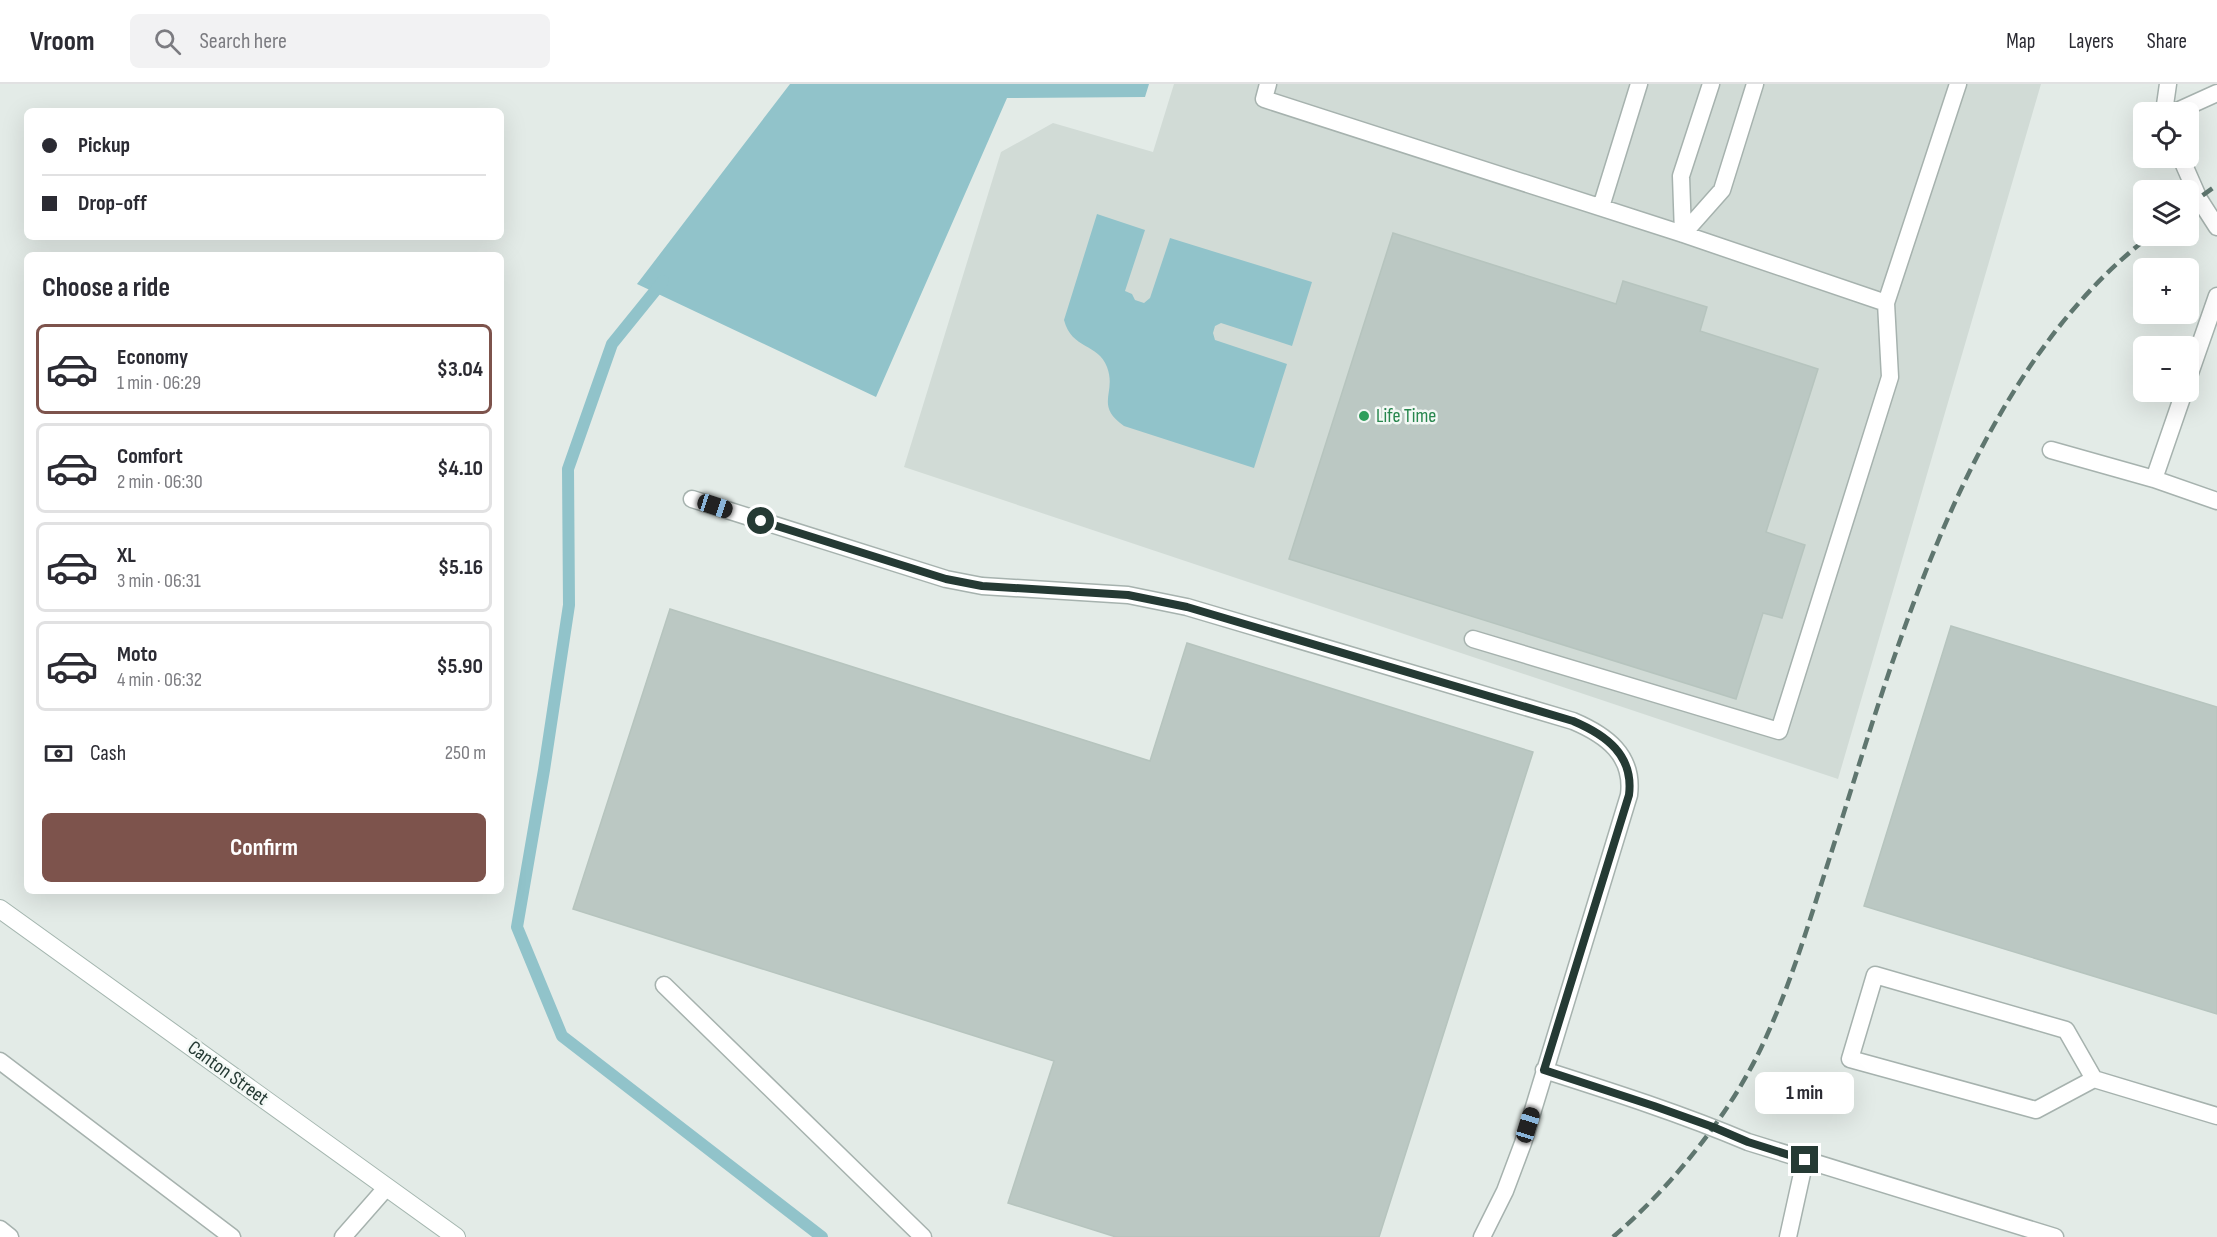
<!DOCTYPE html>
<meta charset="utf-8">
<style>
:root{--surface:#fff;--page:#f2f2f3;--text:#2b2b33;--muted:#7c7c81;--line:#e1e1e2;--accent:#7d534c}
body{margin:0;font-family:"Sofia Sans Condensed",sans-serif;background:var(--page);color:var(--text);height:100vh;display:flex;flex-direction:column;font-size:22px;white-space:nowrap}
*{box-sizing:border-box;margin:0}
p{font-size:20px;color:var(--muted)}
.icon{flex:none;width:33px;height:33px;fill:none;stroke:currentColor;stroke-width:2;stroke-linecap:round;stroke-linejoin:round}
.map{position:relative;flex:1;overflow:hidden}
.side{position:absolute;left:24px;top:168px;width:480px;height:642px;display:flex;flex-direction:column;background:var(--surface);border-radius:9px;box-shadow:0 6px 24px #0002}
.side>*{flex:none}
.guide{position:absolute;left:24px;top:24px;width:480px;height:132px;border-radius:9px;box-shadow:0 6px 24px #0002;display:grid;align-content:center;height:132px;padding:0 18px;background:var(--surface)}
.controls{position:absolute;left:2133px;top:18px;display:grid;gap:12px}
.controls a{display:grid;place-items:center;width:66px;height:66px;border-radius:9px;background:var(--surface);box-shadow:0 6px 24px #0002;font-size:30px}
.end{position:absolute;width:27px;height:27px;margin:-14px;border:8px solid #253a34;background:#fff;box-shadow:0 0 0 3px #fff}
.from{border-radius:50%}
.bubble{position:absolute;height:42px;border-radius:9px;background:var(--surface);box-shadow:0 6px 24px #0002;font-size:20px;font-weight:700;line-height:42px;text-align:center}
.car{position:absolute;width:18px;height:36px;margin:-18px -9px;border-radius:8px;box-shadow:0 0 4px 2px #0007;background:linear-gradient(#222 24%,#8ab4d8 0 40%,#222 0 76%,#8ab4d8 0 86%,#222 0)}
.guide b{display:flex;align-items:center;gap:21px;height:57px;font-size:22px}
.guide b+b{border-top:2px solid var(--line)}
.guide i{width:15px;height:15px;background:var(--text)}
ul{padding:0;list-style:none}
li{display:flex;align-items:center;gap:18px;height:90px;margin:0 12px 9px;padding:0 6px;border:3px solid var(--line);border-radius:9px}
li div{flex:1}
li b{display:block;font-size:22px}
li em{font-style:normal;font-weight:700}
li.active{border-color:var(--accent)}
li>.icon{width:54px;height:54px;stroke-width:1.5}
h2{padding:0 18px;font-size:27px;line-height:72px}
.pay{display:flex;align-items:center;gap:15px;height:66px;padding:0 18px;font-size:22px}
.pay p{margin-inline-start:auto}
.primary-button{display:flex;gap:12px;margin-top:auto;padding:12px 18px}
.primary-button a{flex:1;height:69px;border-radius:9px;background:var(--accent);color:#fff;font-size:24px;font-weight:700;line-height:69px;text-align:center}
header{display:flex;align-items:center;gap:36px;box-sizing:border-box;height:84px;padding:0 30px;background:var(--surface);border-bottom:2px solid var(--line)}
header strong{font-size:28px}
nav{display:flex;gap:33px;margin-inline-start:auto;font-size:21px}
.search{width:420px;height:54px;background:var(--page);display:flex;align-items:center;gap:15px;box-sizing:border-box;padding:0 21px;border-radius:9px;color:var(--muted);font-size:22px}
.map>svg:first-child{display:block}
.built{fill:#d1dbd6}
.water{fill:#91c3ca}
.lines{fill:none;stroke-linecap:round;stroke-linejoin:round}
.stream{stroke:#91c3ca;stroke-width:12}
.building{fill:#bbc8c3;stroke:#b6c4be;stroke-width:1.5}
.lane-casing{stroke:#a6b2ae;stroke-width:19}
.secondary-casing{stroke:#a3b5ae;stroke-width:20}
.lane{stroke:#fff;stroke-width:16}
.secondary{stroke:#fff;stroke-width:18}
.rail{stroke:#5f766f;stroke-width:4.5;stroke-dasharray:12 6;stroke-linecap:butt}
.route{stroke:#253a34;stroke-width:8}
.leisure-dot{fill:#2e9e5b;stroke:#f3f8f5;stroke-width:2}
.labels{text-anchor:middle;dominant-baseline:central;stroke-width:5;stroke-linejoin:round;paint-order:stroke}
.leisure-label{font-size:20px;fill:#27864d;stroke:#f3f8f5;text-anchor:start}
.street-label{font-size:20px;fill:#253a34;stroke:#f3f8f5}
</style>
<header>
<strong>Vroom</strong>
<div class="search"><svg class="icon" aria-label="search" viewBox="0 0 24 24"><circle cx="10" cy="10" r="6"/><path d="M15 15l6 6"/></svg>Search here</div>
<nav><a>Map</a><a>Layers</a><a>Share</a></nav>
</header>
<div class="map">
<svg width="2217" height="1153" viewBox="0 0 2217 1153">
<rect width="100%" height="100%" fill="#e3ebe7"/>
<path class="built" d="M1174,0H2041L1838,695L904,383L1001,68L1053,39L1153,68Z"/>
<path class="water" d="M790,0H1149L1145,13L1007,14L876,313L637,200Z
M1097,130L1145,146L1125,207L1132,210L1135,216L1144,219L1150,214L1170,154L1312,198L1292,262L1221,239L1215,242L1213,249L1215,256L1287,280L1254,384L1124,342C1094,321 1117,309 1107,283C1098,259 1072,266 1064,236Z"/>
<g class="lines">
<path class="stream" d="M663,197L612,260L568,385L569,521L544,686L517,843L562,952L822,1153"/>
</g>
<path class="building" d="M1393,149L1616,220L1623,197L1707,223L1700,247L1818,285L1766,448L1805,461L1782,534L1763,529L1736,615L1289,475Z
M670,525L1150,677L1187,559L1533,668L1379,1153H1116L1008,1119L1054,977L573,825Z
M1951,542L2217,623V930L1864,822Z"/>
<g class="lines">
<defs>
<path id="lane" d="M1268,0L1264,15L1683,150L1886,219
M2164,28L2168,0
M2175,28L2217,9
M2181,74L2199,115L2217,143
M1601,123L1639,0
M1683,150L1722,106L1755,0
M1683,150L1681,92L1711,0
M2188,295L2217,212
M2051,366L2154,395L2217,417
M2154,395L2184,308
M692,415L946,495L982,502L1128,511L1187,523L1573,637C1606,651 1634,671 1629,711L1523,1059L1505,1107L1482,1153
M1473,555L1779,647L1890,293L1886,219L1958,0
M664,901L923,1153
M0,977L232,1153
M1544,986C1613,1008 1682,1030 1748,1058L2055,1153
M2094,995L2036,1026L1850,975L1875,891L2066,946L2094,995L2217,1032
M0,1145L10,1153
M343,1153L386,1104
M1788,1153L1805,1076"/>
<path id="secondary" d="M0,825L456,1153"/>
</defs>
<use href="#lane" class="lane-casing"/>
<use href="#secondary" class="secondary-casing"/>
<use href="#lane" class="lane"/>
<use href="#secondary" class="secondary"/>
<path class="rail" d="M2188,122L2217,101
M1613,1153C1671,1103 1729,1032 1762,962C1789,905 1808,842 1827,782C1895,571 1966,293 2150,152"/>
</g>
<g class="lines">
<path class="route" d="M761,437L946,495L982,502L1128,511L1187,523L1573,637C1606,651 1634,671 1629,711L1544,986L1654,1022L1713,1043L1748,1058L1805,1076"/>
</g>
<circle class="leisure-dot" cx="1364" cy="332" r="6"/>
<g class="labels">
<g class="leisure-label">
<text x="1376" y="332">Life Time</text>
</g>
<g class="street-label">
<text transform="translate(228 989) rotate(36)">Canton Street</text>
</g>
</g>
</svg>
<div class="controls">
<a><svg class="icon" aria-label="locate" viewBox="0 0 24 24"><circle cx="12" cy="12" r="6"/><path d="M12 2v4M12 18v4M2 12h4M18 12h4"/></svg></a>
<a><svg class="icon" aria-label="layers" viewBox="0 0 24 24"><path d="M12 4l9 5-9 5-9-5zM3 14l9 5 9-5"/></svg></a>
<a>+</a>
<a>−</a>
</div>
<i class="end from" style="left:761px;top:437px"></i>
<i class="end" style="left:1805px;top:1076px"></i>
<div class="bubble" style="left:1755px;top:988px;width:99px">1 min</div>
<i class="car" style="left:715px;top:422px;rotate:108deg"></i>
<i class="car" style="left:1528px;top:1041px;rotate:17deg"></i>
<div class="guide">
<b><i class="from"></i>Pickup</b>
<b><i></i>Drop-off</b>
</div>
<section class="side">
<h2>Choose a ride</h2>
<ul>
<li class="active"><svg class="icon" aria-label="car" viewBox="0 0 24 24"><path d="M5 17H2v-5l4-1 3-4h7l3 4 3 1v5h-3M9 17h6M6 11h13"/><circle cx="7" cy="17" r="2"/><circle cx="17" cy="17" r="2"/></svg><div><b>Economy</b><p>1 min · 06:29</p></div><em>$3.04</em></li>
<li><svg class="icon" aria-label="car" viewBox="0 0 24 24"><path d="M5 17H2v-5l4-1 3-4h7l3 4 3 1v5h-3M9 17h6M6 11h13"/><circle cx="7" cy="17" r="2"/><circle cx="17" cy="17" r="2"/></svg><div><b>Comfort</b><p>2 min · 06:30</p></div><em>$4.10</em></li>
<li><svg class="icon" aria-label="car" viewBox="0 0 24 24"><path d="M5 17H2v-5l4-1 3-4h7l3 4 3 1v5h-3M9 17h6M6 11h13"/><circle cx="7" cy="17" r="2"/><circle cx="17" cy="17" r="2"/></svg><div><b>XL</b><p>3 min · 06:31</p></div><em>$5.16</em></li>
<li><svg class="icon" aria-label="car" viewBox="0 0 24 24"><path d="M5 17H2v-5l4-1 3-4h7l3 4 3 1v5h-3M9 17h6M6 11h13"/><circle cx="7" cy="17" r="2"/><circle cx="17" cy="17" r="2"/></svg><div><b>Moto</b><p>4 min · 06:32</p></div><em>$5.90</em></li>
</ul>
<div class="pay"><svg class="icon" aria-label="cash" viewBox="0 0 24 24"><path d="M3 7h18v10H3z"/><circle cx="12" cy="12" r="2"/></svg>Cash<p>250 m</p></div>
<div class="primary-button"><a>Confirm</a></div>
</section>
</div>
